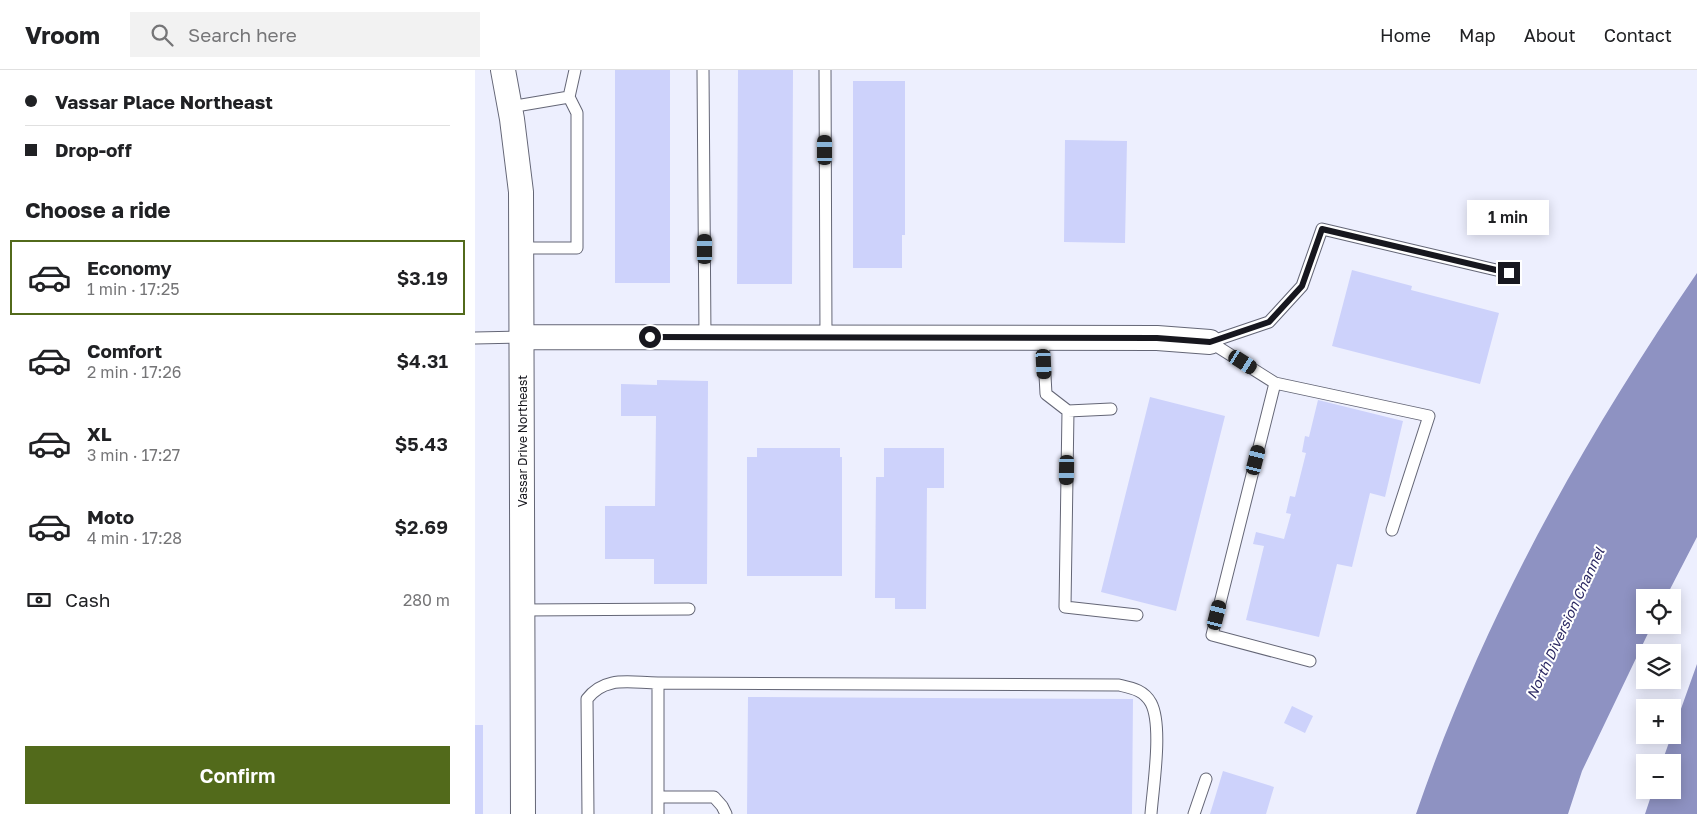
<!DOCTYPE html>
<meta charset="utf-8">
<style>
:root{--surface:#fff;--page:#f2f2f2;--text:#202124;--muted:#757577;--line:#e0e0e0;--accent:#526a1b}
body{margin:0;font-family:"Golos Text",sans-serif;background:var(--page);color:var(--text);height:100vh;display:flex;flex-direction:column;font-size:19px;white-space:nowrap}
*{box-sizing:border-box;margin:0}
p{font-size:16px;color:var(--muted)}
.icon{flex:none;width:28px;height:28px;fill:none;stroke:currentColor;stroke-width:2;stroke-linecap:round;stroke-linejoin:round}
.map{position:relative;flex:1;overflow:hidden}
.sheet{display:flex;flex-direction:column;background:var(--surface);width:475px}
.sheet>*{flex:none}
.hud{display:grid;align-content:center;height:110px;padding:0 25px;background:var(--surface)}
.buttons{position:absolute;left:1161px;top:519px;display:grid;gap:10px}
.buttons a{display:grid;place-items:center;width:45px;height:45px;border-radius:0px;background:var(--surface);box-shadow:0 2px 12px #0003;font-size:25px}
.end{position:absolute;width:22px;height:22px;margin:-11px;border:6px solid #17171e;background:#fff;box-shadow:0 0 0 2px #fff}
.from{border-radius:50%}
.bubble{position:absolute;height:35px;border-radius:0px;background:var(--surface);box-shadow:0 2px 12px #0003;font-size:16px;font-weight:600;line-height:35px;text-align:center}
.car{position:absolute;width:15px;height:30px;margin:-15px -8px;border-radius:6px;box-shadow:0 0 4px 1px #0007;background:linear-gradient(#222 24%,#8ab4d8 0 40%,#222 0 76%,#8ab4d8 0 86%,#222 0)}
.hud b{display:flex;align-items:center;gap:18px;height:48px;font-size:19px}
.hud b+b{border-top:1px solid var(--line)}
.hud i{width:12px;height:12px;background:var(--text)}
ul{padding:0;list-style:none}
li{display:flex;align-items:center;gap:15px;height:75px;margin:0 10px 8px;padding:0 15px;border:2px solid transparent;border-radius:0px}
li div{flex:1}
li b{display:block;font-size:19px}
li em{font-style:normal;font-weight:600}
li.selected{border-color:var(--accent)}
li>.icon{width:45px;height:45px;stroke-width:1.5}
h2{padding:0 25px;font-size:22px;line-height:60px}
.pay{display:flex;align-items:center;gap:12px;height:55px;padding:0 25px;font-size:19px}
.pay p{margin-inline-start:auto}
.action{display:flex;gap:10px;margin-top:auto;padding:10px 25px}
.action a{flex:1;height:58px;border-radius:0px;background:var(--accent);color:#fff;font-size:20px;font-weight:600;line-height:58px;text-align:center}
header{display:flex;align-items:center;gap:30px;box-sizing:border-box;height:70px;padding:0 25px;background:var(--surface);border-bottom:1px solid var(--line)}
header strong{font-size:24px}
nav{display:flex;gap:28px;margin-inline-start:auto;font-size:18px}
.search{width:350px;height:45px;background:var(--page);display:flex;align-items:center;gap:12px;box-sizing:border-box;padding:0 18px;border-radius:0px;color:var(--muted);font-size:19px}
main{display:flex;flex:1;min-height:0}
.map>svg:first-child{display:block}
.water{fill:#8e92c2}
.building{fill:#cdd2fb}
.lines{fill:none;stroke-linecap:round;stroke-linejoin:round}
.service-casing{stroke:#646676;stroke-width:13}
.minor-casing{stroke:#646676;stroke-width:26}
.service{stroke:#fff;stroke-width:11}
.minor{stroke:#fff;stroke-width:24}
.route{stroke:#17171e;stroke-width:6}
.labels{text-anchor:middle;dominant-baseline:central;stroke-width:4;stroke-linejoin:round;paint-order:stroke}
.street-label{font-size:12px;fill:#17171e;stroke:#fff}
.water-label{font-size:14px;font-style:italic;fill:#2a2762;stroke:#fff}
</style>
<header>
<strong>Vroom</strong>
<div class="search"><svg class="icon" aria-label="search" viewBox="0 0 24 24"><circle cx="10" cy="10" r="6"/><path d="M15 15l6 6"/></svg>Search here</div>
<nav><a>Home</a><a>Map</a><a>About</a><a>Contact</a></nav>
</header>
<main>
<section class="sheet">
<div class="hud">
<b><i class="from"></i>Vassar Place Northeast</b>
<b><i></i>Drop-off</b>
</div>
<h2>Choose a ride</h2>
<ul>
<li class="selected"><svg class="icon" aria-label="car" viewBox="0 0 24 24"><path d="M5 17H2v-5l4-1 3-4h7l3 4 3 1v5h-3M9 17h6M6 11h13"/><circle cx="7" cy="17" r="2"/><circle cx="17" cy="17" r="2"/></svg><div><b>Economy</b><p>1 min · 17:25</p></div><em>$3.19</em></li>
<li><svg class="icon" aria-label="car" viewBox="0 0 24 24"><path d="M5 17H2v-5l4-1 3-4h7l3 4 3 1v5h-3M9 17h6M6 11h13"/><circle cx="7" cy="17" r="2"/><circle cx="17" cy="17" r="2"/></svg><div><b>Comfort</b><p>2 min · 17:26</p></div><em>$4.31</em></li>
<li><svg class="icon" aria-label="car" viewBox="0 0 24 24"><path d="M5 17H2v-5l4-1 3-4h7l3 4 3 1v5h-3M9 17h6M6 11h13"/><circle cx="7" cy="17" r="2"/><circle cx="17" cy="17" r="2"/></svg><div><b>XL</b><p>3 min · 17:27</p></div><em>$5.43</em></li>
<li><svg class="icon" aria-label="car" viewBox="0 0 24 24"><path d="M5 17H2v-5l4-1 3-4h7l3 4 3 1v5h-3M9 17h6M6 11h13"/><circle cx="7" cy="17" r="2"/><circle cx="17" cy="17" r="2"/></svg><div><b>Moto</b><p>4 min · 17:28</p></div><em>$2.69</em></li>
</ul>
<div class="pay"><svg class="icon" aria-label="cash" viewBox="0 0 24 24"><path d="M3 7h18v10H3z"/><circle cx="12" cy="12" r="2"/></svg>Cash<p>280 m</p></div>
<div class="action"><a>Confirm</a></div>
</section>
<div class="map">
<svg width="1222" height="744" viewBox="0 0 1222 744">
<rect width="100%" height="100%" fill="#edeffe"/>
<path class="water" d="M1222,203V467L1191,527L1170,528V555H1177L1107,701L1093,744H941C1008,548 1106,373 1222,203Z
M1222,594V744H1170L1178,720H1198V692H1187Z"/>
<path class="building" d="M140,0H195V213H140Z
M263,0H318L317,214H262Z
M378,11H430V165H427V198H378Z
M590,70L652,71L650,173L589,172Z
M877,200L937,216L936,220L1024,243L1005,314L857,276Z
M182,310L233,311L232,514H179V489H130V436H180L181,346H146V314L182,315Z
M675,327L750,346L701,541L626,522Z
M843,330L928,351L910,427L895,423L877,497L862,494L844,567L771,550L789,476L778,474L781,462L809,469L816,444L811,443L815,426L820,427L831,383L827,382L830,366L834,367Z
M282,378H365V387H367V506H272V387H282Z
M409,378H469V418H452L451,539H420V528H400L401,407H409Z
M273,627L658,629L657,744H272Z
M817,636L838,646L830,663L809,653Z
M0,655H8V744H0Z
M748,701L799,717L791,744H735Z"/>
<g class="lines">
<defs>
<path id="service" d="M228,0L230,267
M350,0L351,268
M94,27L100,0
M35,37L94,27L102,43V178H46
M0,268L47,267
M568,268L571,324L593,341L636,339
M735,272L800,313L737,565L835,591
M735,272L794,252L827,216L847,159L1034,203
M800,313L954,346L917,460
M593,341L590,537L662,545
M48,540L214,539
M183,613L644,615C657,618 669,620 676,633C688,656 678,717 676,744
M183,727H239L247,736L251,744
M113,744L112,629C130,605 156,613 183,613V744
M719,744L731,709"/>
<path id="minor" d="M28,0L37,49L46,122L48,744
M47,267L682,268L735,272"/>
</defs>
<use href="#service" class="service-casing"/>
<use href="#minor" class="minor-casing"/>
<use href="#service" class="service"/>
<use href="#minor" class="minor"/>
</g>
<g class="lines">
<path class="route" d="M175,267L682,268L735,272L794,252L827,216L847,159L1034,203"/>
</g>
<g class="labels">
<g class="street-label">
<text transform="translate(47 371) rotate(-90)">Vassar Drive Northeast</text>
</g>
<g class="water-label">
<text transform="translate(1090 553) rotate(-65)">North Diversion Channel</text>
</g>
</g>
</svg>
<div class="buttons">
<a><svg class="icon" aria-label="locate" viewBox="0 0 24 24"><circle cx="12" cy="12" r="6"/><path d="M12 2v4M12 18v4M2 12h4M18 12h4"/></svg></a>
<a><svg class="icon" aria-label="layers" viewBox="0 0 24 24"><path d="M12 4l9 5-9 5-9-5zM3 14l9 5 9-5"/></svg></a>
<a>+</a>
<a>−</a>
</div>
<i class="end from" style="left:175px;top:267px"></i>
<i class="end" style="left:1034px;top:203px"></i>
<div class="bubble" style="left:992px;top:130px;width:82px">1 min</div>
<i class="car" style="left:350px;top:80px;rotate:0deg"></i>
<i class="car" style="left:230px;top:179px;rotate:0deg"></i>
<i class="car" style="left:768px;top:292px;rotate:122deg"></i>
<i class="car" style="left:569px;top:294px;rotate:177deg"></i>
<i class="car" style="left:781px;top:390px;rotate:14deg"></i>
<i class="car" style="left:592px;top:400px;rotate:181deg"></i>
<i class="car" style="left:742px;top:545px;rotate:14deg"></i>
</div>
</main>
